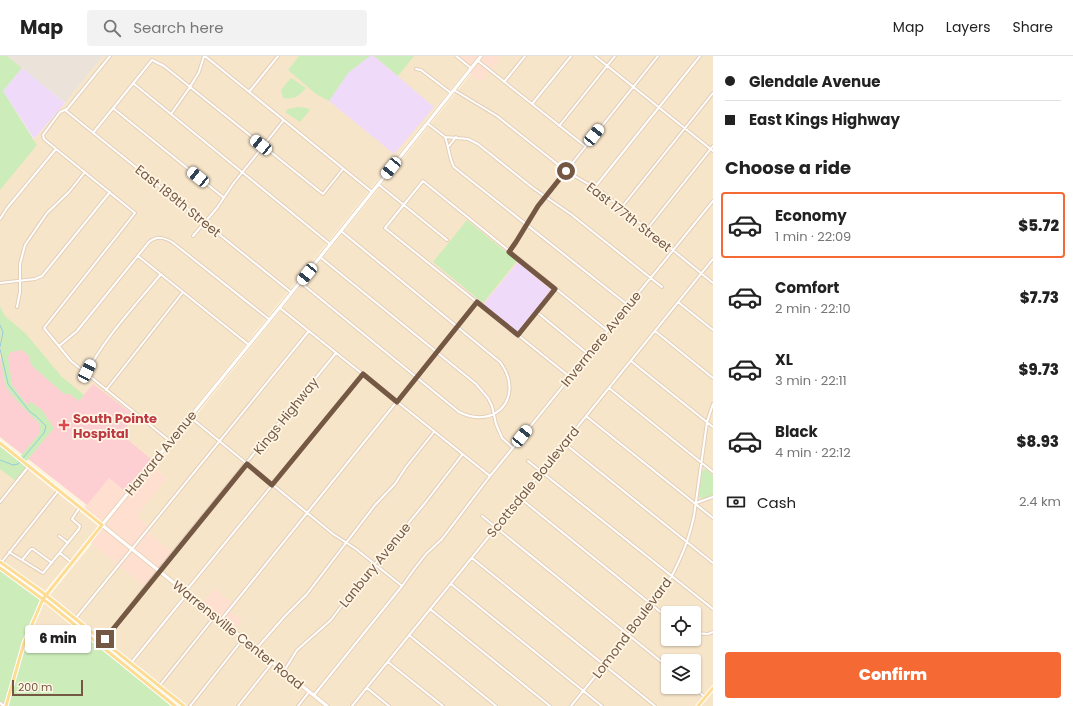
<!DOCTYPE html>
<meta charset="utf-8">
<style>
:root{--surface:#fff;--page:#f2f2f2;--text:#222;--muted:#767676;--line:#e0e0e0;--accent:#f56935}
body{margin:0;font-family:Poppins,sans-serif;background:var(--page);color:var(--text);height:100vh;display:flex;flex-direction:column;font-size:15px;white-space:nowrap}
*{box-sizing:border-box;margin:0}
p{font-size:13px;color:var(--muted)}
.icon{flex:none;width:22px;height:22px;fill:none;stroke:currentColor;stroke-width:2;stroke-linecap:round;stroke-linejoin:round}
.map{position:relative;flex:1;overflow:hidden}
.sheet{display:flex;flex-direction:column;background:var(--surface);width:360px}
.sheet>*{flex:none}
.top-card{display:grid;align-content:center;height:88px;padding:0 12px;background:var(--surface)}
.controls{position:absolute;left:661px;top:550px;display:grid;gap:8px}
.controls a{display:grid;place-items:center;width:40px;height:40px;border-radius:4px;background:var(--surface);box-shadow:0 1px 3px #0004;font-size:20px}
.scale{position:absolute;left:12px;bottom:10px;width:71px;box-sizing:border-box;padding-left:4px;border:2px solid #755843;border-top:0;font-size:11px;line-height:14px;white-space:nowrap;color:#755843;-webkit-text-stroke:3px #fff6e5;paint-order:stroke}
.end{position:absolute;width:18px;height:18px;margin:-9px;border:5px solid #755843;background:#fff;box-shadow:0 0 0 2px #fff}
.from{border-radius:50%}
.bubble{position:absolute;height:28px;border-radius:4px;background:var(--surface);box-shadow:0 1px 3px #0004;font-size:13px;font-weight:800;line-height:28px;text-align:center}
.car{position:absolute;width:12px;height:24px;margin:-12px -6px;border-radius:5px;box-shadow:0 0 3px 1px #0007;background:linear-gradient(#fff 24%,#345 0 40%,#fff 0 76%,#345 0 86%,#fff 0)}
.top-card b{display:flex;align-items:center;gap:14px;height:38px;font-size:15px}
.top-card b+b{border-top:1px solid var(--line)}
.top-card i{width:10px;height:10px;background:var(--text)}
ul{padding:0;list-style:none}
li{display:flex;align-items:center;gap:12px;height:66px;margin:0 8px 6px;padding:0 4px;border:2px solid transparent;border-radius:4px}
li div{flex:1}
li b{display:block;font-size:15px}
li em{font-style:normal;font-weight:800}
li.active{border-color:var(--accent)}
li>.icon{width:36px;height:36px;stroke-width:1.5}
h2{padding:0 12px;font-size:18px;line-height:48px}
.pay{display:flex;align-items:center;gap:10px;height:44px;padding:0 12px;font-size:15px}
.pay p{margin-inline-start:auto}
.cta{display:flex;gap:8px;margin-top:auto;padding:8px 12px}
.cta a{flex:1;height:46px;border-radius:4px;background:var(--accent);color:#fff;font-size:16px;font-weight:800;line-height:46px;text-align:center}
header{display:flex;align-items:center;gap:24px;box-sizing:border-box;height:56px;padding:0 20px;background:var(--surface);border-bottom:1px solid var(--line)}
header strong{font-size:19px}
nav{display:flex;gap:22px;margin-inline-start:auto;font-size:14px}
.search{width:280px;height:36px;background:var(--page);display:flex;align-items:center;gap:10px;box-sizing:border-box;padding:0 14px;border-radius:4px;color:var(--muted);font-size:15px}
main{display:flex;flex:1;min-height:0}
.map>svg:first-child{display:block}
.residential{fill:#f7e5ca;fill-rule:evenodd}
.commercial{fill:#ffe0d0}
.industrial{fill:#ebe3da}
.education{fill:#f0dafa}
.medical{fill:#fdcfd2}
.green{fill:#ccecba}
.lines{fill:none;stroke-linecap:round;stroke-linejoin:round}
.stream{stroke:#95cddc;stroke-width:1}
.minor-casing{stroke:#e3ceb8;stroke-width:4}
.tertiary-casing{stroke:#e3ceb8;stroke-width:4.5}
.secondary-casing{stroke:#ead2b8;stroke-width:5}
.primary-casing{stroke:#fff;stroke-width:5}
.minor{stroke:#fff;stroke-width:2}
.tertiary{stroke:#fff;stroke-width:2.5}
.secondary{stroke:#fff;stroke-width:3}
.primary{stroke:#ffdc93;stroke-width:3}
.route{stroke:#755843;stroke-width:5}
.health-dot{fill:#e0444e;stroke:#fff6e5;stroke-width:1.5}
.labels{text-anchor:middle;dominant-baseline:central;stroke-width:3.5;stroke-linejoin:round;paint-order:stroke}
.street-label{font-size:13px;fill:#755843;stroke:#fff6e5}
.health-label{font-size:13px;font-weight:bold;fill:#be3a42;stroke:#fff6e5;text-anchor:start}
</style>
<header>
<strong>Map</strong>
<div class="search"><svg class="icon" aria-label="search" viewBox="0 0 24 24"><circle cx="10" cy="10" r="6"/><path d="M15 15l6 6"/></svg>Search here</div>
<nav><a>Map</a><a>Layers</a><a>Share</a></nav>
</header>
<main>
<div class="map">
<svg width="713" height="650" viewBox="0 0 713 650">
<rect width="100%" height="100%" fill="#fef3dc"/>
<path class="residential" d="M103,0H459L470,9L241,294L156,399L151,403L120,378L134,360L82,342L0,304V123L65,47Z
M496,0H713V650H187L50,539L92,488L149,532L176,500L148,476L152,473L136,460L167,422L154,412L471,18L500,3ZM668,557H694V583H668ZM668,605H694V631H668Z
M14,402L98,470L45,535L0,505V413L7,412Z
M43,543L72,566L51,590L26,583Z"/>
<path class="commercial" d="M459,0H496L500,3L481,26L466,14L470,9Z
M147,407L167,422L137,460L152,473L149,477L173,497L146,531L89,486L102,469L83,453L109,422L125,434Z
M214,533L233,548L229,554L242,564L233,575L201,549Z"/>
<path class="industrial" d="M7,0H103L65,47Z"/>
<path class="education" d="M370,0H374L434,51L394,98L329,45L348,17Z
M22,12L65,47L34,83L3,35Z
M518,206L551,234L518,276L483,249Z"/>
<path class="medical" d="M21,282L81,342L93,328L135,360L121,378L151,403L125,435L109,422L87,449L0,381V304Z"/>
<path class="green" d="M0,0H7L22,12L3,35L37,89L0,134Z
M299,0H370L348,17L329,45L316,38L288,14Z
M374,0H414L398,20Z
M291,22L306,32C299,40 294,44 283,42L281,34Z
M298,51L307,52L310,54L300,66L285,56L288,53Z
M467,164L517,205L483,247L433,206Z
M0,250L5,260L26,278L62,321L84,339L79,345L70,338H64L31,309L29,300L22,294L11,296L8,301L12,329L27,349L31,346L42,354L54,372L25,407L29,410L17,426L0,413V387L19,402L40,377V368C31,359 9,339 5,328C0,306 0,274 0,250Z
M706,413L713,419V440L702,443L699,440L702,415Z
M0,512L43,543L26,583L51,590L72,566L104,591L105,589L155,629V631H154L107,593L105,595L173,650H0Z"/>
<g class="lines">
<path class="stream" d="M0,269L3,276L0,291
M0,293L8,328L30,356L36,360L46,370L44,377L18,408L13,409L0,404"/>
<defs>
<path id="minor" d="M110,0L67,53L60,56L43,79L44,83L56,93L135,157L44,272L71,305L171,386
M205,0L372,136
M456,0L471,12
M595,0L713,95
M477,4L585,90
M416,13L421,14L451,37
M504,26L525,0
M133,27L330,188
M454,34L497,60L566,115L602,136L713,227
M249,36L278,0
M532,48L571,0
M113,52L223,141
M65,54L292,237
M171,58L190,31L199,16L204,0
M427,67L445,81L468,83L478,88L533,132L572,159L662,231
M559,70L615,0
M93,77L152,4L164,10L323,138L343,113
M445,81C449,91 449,102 454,111L629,250
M449,90L456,81
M378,128L447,184
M595,131L700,0
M621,152L713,37
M0,163L7,152L56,93
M647,173L713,90
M193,180L217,152L233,128L283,65
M509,196L516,186L538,150L658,0
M138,200L249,289
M320,201L476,328L488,342L492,350L496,368L502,382L513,392
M300,226L459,356C497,375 525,339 500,306L341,175
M0,227L35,223L42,220L110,136
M678,246L713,274
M17,251L20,236V208L25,189L47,157L69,136L85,116
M280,252L490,420
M537,256L588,298
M655,275L713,322
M518,279L555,234
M59,290L77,275L149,186C157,180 163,181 172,186L270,264
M631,305L713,371
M86,318C104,282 136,249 161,218
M570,321L385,172L423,125L608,275
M609,332L713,416
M106,334L183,236
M586,360L713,462
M190,361L333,478L356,493L402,530
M564,387L713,507
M528,405L713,553
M520,442L668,562
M0,446L29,410
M696,447L713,441
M482,460L668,611
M59,480L68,487
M9,496L43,517L79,473L80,470L72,463L80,451
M60,497L72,507
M472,502L655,650
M22,504L31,493H33L52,507
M1,507L59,434
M451,528L602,650
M185,536L363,318
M430,553L550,650
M75,563L309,275
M220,565L477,246
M694,577L708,578L713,576
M409,579L496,650
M100,589L158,515L336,297
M256,593L285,560L307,538L375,449L395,428L406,411L434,376
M388,606L443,650
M131,607L187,538
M284,615L297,594L331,564L352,536L425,447L462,399
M693,631L705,641
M367,632L389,650
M156,634L215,560
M314,639L402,530L415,512L426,498L442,483L490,420L713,145
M190,650L243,583
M238,650L273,606
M298,650L309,636
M352,650L713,203
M571,650L653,549C673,522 687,493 694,460L707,366L713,348"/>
<path id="tertiary" d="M0,647L4,650"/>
<path id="secondary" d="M327,650L102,469L280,251L481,0"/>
<path id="primary" d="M0,387L102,469L43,543L24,587L6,650
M0,506L42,536L184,650
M0,512L48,547L175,650
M698,650L713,632"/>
</defs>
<use href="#minor" class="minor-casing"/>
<use href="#tertiary" class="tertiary-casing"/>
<use href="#secondary" class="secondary-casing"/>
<use href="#primary" class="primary-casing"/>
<use href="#minor" class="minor"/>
<use href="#tertiary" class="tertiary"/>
<use href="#secondary" class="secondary"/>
<use href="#primary" class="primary"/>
</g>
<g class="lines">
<path class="route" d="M105,583L247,408L272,429L363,318L397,346L477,246L518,279L555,233L509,196L516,186L538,150L566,115"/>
</g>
<path class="health-dot" d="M62 363h4v4h4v4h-4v4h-4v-4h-4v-4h4z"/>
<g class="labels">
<g class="street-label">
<text transform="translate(178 145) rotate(39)">East 189th Street</text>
<text transform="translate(629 161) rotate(38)">East 177th Street</text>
<text transform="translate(601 283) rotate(-51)">Invermere Avenue</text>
<text transform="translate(286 360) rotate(-51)">Kings Highway</text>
<text transform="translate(161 397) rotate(-51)">Harvard Avenue</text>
<text transform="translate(533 426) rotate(-51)">Scottsdale Boulevard</text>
<text transform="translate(375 509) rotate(-51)">Lanbury Avenue</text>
<text transform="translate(632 572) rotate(-53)">Lomond Boulevard</text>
<text transform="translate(238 579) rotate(39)">Warrensville Center Road</text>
</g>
<g class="health-label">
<text x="73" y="362">South Pointe<tspan x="73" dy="15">Hospital</tspan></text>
</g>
</g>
</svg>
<div class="controls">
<a><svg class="icon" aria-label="locate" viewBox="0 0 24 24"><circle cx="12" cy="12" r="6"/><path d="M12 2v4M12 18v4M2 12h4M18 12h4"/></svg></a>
<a><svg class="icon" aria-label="layers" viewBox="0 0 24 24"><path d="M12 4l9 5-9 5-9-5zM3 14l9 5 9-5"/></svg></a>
</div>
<div class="scale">200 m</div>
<i class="end from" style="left:566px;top:115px"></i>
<i class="end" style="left:105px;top:583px"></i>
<div class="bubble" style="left:25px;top:569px;width:66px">6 min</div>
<i class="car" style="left:594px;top:79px;rotate:39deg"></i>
<i class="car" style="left:261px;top:89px;rotate:309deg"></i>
<i class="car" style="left:391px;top:112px;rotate:219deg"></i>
<i class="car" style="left:198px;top:121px;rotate:309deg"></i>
<i class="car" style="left:307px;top:218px;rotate:219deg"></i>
<i class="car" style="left:87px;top:315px;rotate:27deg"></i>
<i class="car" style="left:522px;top:380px;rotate:39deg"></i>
</div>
<section class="sheet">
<div class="top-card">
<b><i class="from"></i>Glendale Avenue</b>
<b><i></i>East Kings Highway</b>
</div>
<h2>Choose a ride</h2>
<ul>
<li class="active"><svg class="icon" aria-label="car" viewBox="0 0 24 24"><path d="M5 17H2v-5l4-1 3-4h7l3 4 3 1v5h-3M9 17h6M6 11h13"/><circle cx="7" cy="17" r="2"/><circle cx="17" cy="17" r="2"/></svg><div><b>Economy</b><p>1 min · 22:09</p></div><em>$5.72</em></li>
<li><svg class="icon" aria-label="car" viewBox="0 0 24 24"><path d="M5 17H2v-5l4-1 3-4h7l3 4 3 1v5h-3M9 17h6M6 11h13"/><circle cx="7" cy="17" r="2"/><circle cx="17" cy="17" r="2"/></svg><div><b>Comfort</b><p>2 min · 22:10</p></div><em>$7.73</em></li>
<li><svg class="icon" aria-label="car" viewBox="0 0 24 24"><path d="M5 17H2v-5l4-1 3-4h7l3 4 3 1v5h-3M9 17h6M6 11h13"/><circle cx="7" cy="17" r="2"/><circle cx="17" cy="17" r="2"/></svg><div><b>XL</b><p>3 min · 22:11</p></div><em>$9.73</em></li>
<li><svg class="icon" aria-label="car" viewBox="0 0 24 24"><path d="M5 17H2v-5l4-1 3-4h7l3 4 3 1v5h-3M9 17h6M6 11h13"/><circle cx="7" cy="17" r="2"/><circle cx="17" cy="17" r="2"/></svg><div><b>Black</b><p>4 min · 22:12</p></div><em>$8.93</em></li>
</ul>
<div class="pay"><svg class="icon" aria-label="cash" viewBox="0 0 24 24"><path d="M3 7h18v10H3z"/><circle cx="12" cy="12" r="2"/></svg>Cash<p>2.4 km</p></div>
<div class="cta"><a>Confirm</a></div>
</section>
</main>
